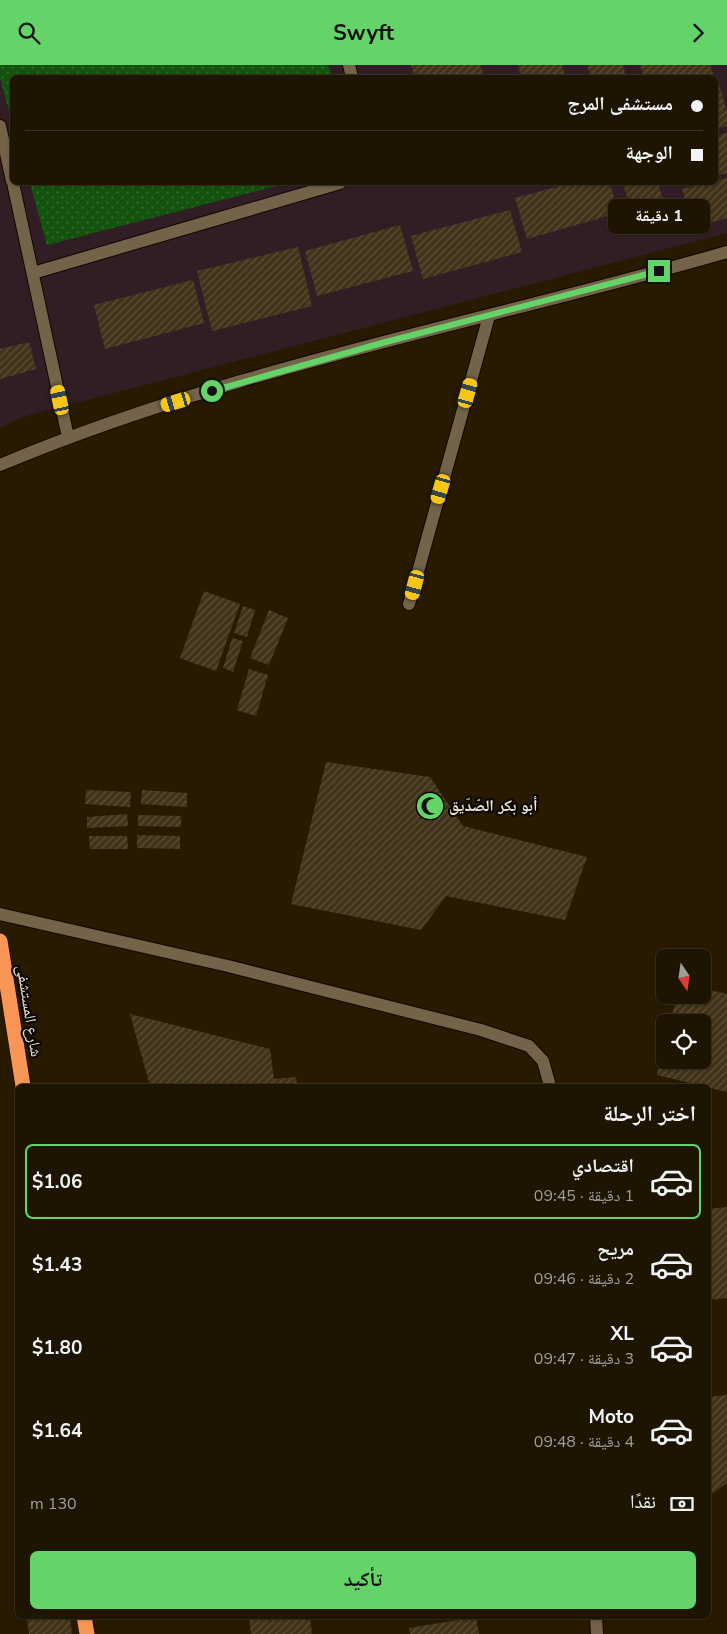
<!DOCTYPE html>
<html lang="ar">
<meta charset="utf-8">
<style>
:root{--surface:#1d1401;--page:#2a2110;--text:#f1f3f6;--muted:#a09e99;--line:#3b3323;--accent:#64d468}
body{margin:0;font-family:"Nunito Sans","Noto Naskh Arabic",sans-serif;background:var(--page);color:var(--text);direction:rtl;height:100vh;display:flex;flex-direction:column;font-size:19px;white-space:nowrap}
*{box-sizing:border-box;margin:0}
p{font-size:16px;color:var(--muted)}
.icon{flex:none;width:28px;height:28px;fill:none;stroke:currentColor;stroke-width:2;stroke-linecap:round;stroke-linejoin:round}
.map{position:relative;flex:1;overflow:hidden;direction:ltr}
.sheet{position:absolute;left:15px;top:1019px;width:696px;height:535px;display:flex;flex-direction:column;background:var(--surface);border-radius:8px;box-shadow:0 1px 4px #0004,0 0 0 1px var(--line);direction:rtl}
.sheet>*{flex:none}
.banner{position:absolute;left:10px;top:10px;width:708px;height:110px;border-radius:8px;box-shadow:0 1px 4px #0004,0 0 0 1px var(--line);direction:rtl;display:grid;align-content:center;height:110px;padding:0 15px;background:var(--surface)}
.needle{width:32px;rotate:167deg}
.tools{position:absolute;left:656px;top:884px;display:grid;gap:10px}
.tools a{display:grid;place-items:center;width:55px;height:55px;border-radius:8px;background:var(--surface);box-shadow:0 1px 4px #0004,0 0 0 1px var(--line);font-size:25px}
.end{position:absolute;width:22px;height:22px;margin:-11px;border:6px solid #64d468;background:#111;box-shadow:0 0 0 2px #111}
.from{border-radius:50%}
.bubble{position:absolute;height:35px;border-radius:8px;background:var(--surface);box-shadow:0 1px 4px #0004,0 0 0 1px var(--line);font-size:16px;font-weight:700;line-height:35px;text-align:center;direction:rtl}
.car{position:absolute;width:15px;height:30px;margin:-15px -8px;border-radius:6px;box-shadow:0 0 4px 1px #0007;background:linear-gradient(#f5c518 24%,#345 0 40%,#f5c518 0 76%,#345 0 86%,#f5c518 0)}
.banner b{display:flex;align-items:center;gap:18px;height:48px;font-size:19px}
.banner b+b{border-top:1px solid var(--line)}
.banner i{width:12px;height:12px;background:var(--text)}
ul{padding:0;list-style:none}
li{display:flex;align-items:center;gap:15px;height:75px;margin:0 10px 8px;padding:0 5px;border:2px solid transparent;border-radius:8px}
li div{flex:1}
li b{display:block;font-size:19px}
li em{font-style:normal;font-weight:700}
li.active{border-color:var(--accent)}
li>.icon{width:45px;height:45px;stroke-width:1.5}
h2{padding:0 15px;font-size:22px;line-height:60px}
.pay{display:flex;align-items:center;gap:12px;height:55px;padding:0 15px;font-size:19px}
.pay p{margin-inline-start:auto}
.cta{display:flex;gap:10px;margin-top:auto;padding:10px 15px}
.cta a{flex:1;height:58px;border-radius:8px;background:var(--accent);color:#111;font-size:20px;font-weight:700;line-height:58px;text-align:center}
header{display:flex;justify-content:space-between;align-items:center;height:65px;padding:0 15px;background:var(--accent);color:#111;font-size:22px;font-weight:700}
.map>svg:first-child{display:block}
.medical{fill:#301e24;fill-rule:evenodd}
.grass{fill:url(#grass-dots)}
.building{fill:url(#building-hatch)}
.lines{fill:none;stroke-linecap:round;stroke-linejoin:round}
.minor-casing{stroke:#100500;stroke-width:14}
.highway-casing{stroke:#100500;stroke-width:16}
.minor{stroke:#736348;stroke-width:12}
.highway{stroke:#f89658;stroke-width:15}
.route{stroke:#64d468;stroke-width:6}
.labels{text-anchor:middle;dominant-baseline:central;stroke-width:4.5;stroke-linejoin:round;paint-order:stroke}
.poi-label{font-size:16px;font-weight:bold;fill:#ebe2d3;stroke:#0c0601;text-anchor:start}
.street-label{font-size:16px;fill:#ebe2d3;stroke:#0c0601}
</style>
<header><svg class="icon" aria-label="forward" viewBox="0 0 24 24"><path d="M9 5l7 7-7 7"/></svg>Swyft<svg class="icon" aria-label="search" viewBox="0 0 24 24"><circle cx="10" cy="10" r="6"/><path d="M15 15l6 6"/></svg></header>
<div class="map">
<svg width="727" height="1569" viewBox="0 0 727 1569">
<defs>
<pattern id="grass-dots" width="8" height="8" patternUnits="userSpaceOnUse" patternTransform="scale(1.25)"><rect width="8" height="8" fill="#13530e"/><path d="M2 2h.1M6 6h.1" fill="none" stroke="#366b30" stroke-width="1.8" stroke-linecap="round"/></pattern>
<pattern id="building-hatch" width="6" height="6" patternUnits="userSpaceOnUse" patternTransform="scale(1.25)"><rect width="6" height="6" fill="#413319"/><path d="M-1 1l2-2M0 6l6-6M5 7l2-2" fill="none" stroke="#5d503a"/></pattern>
</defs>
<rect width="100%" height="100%" fill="#271a01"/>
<path class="medical" d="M0,0H727V168L22,352L0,363ZM12,12H715V118H12Z"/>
<path class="grass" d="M0,0H328L332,12H12V57L0,13Z
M30,118H288L47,180Z"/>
<path class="building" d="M411,0H480L484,12H414Z
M518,0H562L565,12H521Z
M587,0H623L626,11L591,12Z
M640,0H710L714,12H644Z
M720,22L727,48V61L715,64V23Z
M727,68V108L715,111V71Z
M727,113V153L692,162L682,124Z
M571,118H610L618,148L527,174L515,133Z
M629,118H658L671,160L639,170L623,119Z
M510,145L522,187L423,214L411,171Z
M400,160L413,206L317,231L305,186Z
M298,182L312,241L212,266L197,206Z
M193,215L204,258L105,284L94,240Z
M29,277L36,304L0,314V284Z
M204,526L240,539L216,606L180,593Z
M243,541L255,545L247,572L234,568Z
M269,545L288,553L269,600L250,593Z
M232,573L243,576L233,607L223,603Z
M249,604L268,610L256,651L237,645Z
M326,697L430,712L463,761L587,792L565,855L446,831L421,865L291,839Z
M86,725L131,727L130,742L85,739Z
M142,725L187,728V742L141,739Z
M127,749L128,761L87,763V752Z
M138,750L181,751V762L138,761Z
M137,770L180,771V784L137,783Z
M89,771H127L128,784H90Z
M702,923L727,929V1027L657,1010L664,980L665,995H702V958H670L677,930H702Z
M130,949L270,984L274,1014L296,1012L297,1021H150Z
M727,1142V1233L709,1235V1144Z
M727,1330V1418L709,1431V1332Z
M27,1551H70L72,1569H29Z
M249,1551H310L312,1569H251Z
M476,1552L479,1569H410L409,1563Z"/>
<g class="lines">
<defs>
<path id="minor" d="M349,0L352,12
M0,61L12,116
M13,118L68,372
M33,208L340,118
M0,400C233,302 485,257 727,187
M409,539L489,251
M0,849L228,901L481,965L529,981L543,996L550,1021
M596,1551L597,1569"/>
<path id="highway" d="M0,876L23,1021
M84,1551L87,1569"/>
</defs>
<use href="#minor" class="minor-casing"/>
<use href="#highway" class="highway-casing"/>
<use href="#minor" class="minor"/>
<use href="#highway" class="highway"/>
</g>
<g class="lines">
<path class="route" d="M212,326L382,278L659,206"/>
</g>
<defs>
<symbol id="mosque-disc" viewBox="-11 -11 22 22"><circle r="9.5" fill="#64d468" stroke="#0c0601"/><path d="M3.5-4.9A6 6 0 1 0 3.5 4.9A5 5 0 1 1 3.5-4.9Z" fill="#111"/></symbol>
</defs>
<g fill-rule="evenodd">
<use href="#mosque-disc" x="414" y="725" width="32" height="32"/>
</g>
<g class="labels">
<g class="poi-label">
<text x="449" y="741">أبو بكر الصّدّيق</text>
</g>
<g class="street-label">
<text transform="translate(29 946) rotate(81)">شارع المستشفى</text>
</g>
</g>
</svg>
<div class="tools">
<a><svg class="needle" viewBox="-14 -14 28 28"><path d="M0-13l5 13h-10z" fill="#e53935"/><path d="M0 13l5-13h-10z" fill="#a09e99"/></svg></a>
<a><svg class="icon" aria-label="locate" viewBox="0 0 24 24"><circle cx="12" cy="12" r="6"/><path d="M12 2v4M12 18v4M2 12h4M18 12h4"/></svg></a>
</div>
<i class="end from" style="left:212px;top:326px"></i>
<i class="end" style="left:659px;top:206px"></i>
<div class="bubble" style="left:608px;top:134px;width:102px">1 دقيقة</div>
<i class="car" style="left:468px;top:328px;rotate:16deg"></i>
<i class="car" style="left:60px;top:335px;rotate:348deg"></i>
<i class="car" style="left:176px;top:337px;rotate:253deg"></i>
<i class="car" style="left:441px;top:424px;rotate:196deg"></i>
<i class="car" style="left:415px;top:520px;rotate:195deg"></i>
<div class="banner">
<b><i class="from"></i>مستشفى المرج</b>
<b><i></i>الوجهة</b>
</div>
<section class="sheet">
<h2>اختر الرحلة</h2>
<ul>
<li class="active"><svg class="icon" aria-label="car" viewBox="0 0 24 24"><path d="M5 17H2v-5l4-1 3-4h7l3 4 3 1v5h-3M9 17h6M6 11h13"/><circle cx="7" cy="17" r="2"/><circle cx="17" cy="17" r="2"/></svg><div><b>اقتصادي</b><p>1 دقيقة · 09:45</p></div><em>$1.06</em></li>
<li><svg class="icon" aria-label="car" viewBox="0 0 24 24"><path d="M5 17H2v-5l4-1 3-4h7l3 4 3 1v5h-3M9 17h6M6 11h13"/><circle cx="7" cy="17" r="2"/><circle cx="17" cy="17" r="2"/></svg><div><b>مريح</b><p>2 دقيقة · 09:46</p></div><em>$1.43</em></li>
<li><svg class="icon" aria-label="car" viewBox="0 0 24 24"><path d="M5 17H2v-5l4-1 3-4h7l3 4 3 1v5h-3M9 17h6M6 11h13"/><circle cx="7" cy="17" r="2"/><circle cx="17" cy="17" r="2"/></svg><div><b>XL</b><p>3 دقيقة · 09:47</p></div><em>$1.80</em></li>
<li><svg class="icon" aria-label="car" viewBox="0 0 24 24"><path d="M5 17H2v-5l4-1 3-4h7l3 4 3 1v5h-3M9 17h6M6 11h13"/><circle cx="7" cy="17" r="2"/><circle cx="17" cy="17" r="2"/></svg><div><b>Moto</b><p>4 دقيقة · 09:48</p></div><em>$1.64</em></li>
</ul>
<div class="pay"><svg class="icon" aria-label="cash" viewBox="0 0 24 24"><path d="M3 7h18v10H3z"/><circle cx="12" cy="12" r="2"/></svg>نقدًا<p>130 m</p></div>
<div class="cta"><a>تأكيد</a></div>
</section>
</div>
